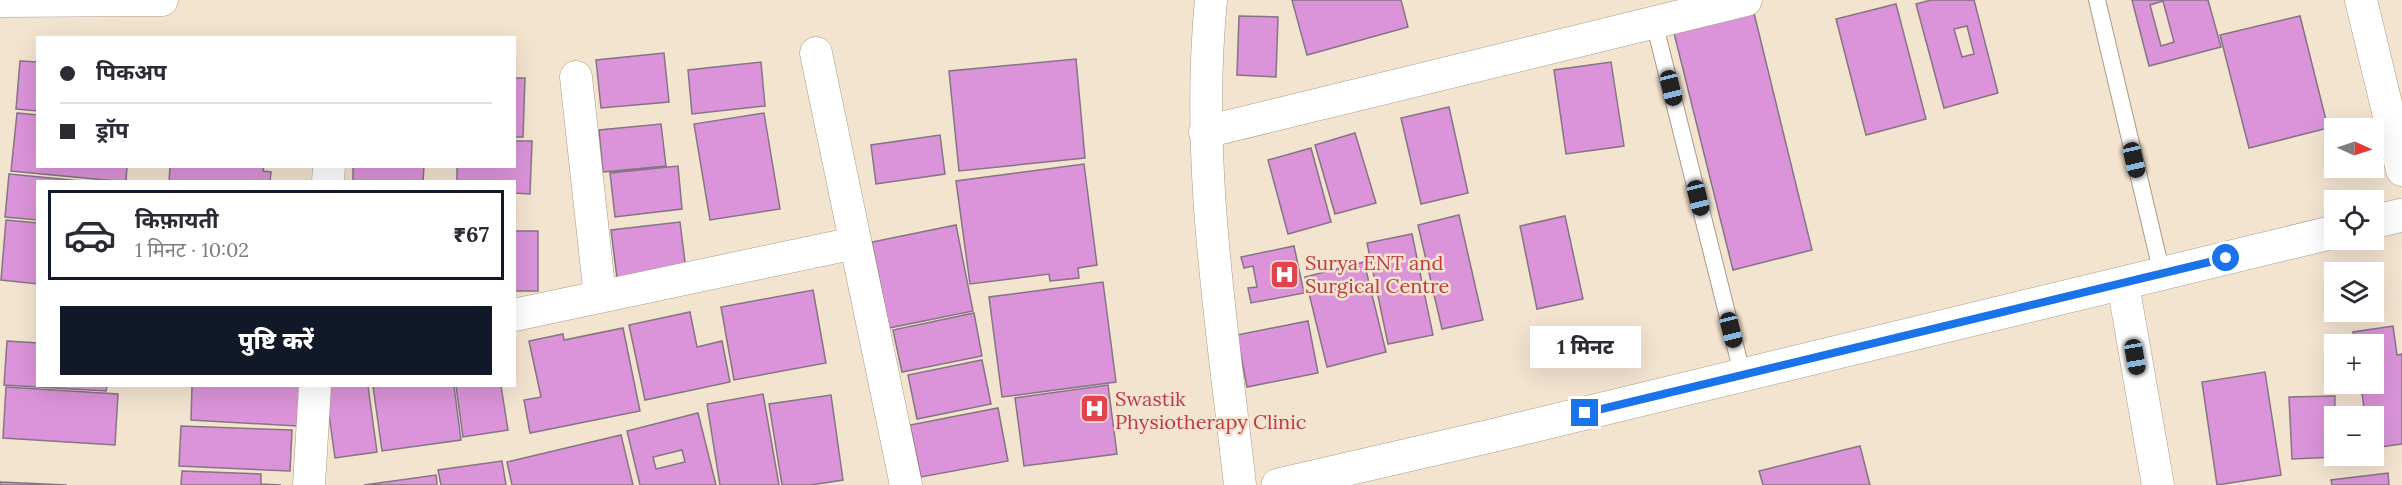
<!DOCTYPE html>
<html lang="hi">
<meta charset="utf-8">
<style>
:root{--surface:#fff;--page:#f7f7f7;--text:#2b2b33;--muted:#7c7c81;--line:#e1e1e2;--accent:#111827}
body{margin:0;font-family:Lora,"Noto Sans Devanagari",serif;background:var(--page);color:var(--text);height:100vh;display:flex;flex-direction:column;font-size:22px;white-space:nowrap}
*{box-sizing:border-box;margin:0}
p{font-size:20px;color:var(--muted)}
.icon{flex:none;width:33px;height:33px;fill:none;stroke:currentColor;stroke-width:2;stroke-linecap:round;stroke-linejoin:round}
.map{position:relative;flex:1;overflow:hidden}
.details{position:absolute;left:36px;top:180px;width:480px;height:207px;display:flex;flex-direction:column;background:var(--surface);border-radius:0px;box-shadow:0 6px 24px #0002}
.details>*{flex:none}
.hud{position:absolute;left:36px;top:36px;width:480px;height:132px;border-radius:0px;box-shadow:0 6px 24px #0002;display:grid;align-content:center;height:132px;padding:0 24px;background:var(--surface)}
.needle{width:39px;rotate:93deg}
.tools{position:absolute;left:2324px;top:118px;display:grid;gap:12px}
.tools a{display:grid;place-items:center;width:60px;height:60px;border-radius:0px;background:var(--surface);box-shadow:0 6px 24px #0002;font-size:30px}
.end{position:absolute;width:27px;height:27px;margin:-14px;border:8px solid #1a73e8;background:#fff;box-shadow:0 0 0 3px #fff}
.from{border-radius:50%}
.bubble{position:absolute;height:42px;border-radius:0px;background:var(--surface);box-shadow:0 6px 24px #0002;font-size:20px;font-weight:800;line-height:42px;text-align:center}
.car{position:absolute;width:18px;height:36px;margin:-18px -9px;border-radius:8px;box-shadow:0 0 4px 2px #0007;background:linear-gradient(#222 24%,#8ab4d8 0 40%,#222 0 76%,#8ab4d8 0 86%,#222 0)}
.hud b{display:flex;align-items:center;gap:21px;height:57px;font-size:22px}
.hud b+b{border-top:2px solid var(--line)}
.hud i{width:15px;height:15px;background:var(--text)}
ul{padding:10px 0 0;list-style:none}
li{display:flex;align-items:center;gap:18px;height:90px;margin:0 12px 9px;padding:0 12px;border:3px solid transparent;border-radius:0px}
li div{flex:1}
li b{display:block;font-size:22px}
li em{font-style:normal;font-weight:800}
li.selected{border-color:var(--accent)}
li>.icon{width:54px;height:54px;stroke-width:1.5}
.button{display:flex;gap:12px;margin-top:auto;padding:12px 24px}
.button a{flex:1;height:69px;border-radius:0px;background:var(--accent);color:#fff;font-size:24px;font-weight:800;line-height:69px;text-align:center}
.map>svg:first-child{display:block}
.building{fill:#db94d9;stroke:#857484;stroke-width:1.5;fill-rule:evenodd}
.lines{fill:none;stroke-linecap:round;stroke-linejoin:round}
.lane-casing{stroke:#a89b88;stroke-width:18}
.street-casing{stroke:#a89b88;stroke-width:33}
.secondary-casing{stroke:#a89b88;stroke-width:34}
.lane{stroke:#fff;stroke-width:16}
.street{stroke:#fff;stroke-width:32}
.secondary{stroke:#fff;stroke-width:33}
.route{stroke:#1a73e8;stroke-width:8}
.labels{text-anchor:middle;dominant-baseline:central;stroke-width:5;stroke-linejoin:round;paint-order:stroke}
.health-label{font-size:20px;fill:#be3a42;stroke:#f3e4d0;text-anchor:start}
</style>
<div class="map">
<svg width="2402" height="485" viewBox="0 0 2402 485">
<rect width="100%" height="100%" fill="#f3e4d0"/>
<path class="building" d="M1292,0H1401L1408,27L1307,55Z
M1931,0H1974L1998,93L1944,108L1916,4ZM1967,26L1974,54L1962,57L1954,29Z
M2132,0H2208L2221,47L2149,66ZM2163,1L2174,42L2161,46L2150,5Z
M1896,4L1926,119L1866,135L1836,19Z
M1753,9L1812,250L1733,270L1673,29Z
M1239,16L1278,17L1276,77L1237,75Z
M2300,16L2328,128L2249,148L2220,35Z
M664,53L669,102L601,108L596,60Z
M1076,59L1085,158L959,171L949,71Z
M20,61L38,62V111L16,109Z
M761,62L765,106L692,114L688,70Z
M1611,62L1624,146L1566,154L1554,70Z
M514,78H525L523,137H514Z
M1449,107L1468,193L1421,204L1401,118Z
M17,113L38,115V166H127L126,182L11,171Z
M764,113L780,209L710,220L694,124Z
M661,124L666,166L603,172L599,130Z
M1355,133L1376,203L1335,214L1315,145Z
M940,135L945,174L876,184L871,145Z
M514,141H532L530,194L514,193V182H457V166H514Z
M1311,148L1331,222L1288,234L1268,160Z
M1084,164L1097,265L1078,268L1079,278L1050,281L1049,274L970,284L956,181Z
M170,166H264L263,171L271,172L270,182H169Z
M353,166H424L423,182H353Z
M678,166L682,209L615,217L610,173Z
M9,174L91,182H38V220L5,217Z
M1459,215L1483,320L1442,329L1418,225Z
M1565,216L1583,299L1537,309L1520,226Z
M6,220L38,223V284L1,280Z
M680,222L686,270L617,278L611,230Z
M956,225L973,311L889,328L872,242Z
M514,231H538V291H514Z
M1412,234L1433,335L1388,344L1367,243Z
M1294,246L1304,293L1251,303L1248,288L1257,287L1253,266L1244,268L1241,257Z
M1364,262L1386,352L1327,367L1305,277Z
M1103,282L1116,382L1002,397L989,297Z
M813,290L826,363L734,380L721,307Z
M690,312L697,347L722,341L730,382L645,400L629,325Z
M974,313L982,356L902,372L893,330Z
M1308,321L1318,373L1247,387L1237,335Z
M2393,326L2397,355L2402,354V444L2373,448V417H2365L2361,384H2373V345H2355L2353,332Z
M623,328L640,411L530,433L524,400L541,397L529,341L563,334L564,340Z
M7,341L38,343V386H107L106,391L4,385Z
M982,360L991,404L917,419L908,375Z
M2265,372L2281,475L2217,485L2202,382Z
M1108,385L1117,454L1024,466L1015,398Z
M192,386H300L297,426L191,420Z
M325,386H368L377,452L335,458Z
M373,386H454L461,440L382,451Z
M456,386H501L508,430L463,437Z
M6,387L118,394L115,445L3,438Z
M763,394L779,485H720L707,404Z
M831,395L843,480L811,485H782L769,404Z
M2335,396L2334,456L2338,457L2292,459L2289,397Z
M998,408L1008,461L921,477L910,425Z
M698,413L716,485H640L627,431ZM682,450L685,462L656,469L653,457Z
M181,426L292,430L290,471L179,466Z
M621,435L633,485H512L507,462Z
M1860,446L1870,485H1763L1759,471Z
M502,461L506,485H441L438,470Z
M182,471L261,474V484L281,485H181Z
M2388,473L2389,485H2332L2331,480Z
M436,475L437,485H364Z
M0,482L67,485H0Z"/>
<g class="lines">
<defs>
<path id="lane" d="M2097,0L2162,274
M1654,22L1742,373"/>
<path id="street" d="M1211,0C1195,162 1222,324 1240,485
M2361,0L2402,170
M0,1L162,0
M816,53L906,485
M576,77L600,297
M1205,132L1746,0
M328,182L329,166
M2123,284L2158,485
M514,315L855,243
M309,485L315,386"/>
<path id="secondary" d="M2373,222L2402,215
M1278,485L1495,435L2334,232"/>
</defs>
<use href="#lane" class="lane-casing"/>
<use href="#street" class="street-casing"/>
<use href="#secondary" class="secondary-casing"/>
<use href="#lane" class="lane"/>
<use href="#street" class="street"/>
<use href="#secondary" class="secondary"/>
</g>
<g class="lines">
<path class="route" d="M1585,413L2226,258"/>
</g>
<defs>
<symbol id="hospital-square" viewBox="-11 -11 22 22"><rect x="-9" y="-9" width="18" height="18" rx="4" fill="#e0444e" stroke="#f3e4d0"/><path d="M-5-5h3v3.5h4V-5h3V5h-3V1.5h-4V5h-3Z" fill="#fff"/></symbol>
</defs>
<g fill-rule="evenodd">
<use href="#hospital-square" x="1268" y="258" width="33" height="33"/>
<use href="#hospital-square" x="1078" y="392" width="33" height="33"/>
</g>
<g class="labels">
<g class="health-label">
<text x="1305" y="262">Surya ENT and<tspan x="1305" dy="23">Surgical Centre</tspan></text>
<text x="1115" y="398">Swastik<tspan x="1115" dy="23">Physiotherapy Clinic</tspan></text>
</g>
</g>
</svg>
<div class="tools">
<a><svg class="needle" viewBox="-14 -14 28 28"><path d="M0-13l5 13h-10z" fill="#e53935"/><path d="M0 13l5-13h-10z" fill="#7c7c81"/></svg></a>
<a><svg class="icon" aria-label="locate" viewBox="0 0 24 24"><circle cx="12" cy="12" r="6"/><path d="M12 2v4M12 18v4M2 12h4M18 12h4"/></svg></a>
<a><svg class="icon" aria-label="layers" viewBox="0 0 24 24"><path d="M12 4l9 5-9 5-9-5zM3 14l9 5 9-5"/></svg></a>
<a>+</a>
<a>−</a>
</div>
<i class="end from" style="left:2226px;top:258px"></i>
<i class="end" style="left:1585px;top:413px"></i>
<div class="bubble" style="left:1530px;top:326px;width:111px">1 मिनट</div>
<i class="car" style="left:1671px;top:88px;rotate:166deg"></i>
<i class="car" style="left:2134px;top:160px;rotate:167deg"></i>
<i class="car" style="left:1698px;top:198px;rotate:166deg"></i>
<i class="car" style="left:1731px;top:330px;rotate:166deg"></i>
<i class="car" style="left:2135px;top:357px;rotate:170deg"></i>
<div class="hud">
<b><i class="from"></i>पिकअप</b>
<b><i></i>ड्रॉप</b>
</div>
<section class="details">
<ul>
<li class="selected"><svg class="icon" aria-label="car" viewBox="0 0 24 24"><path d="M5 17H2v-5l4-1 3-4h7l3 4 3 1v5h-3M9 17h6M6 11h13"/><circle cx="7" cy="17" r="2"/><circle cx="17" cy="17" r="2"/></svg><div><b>किफ़ायती</b><p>1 मिनट · 10:02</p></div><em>₹67</em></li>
</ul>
<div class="button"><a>पुष्टि करें</a></div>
</section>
</div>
